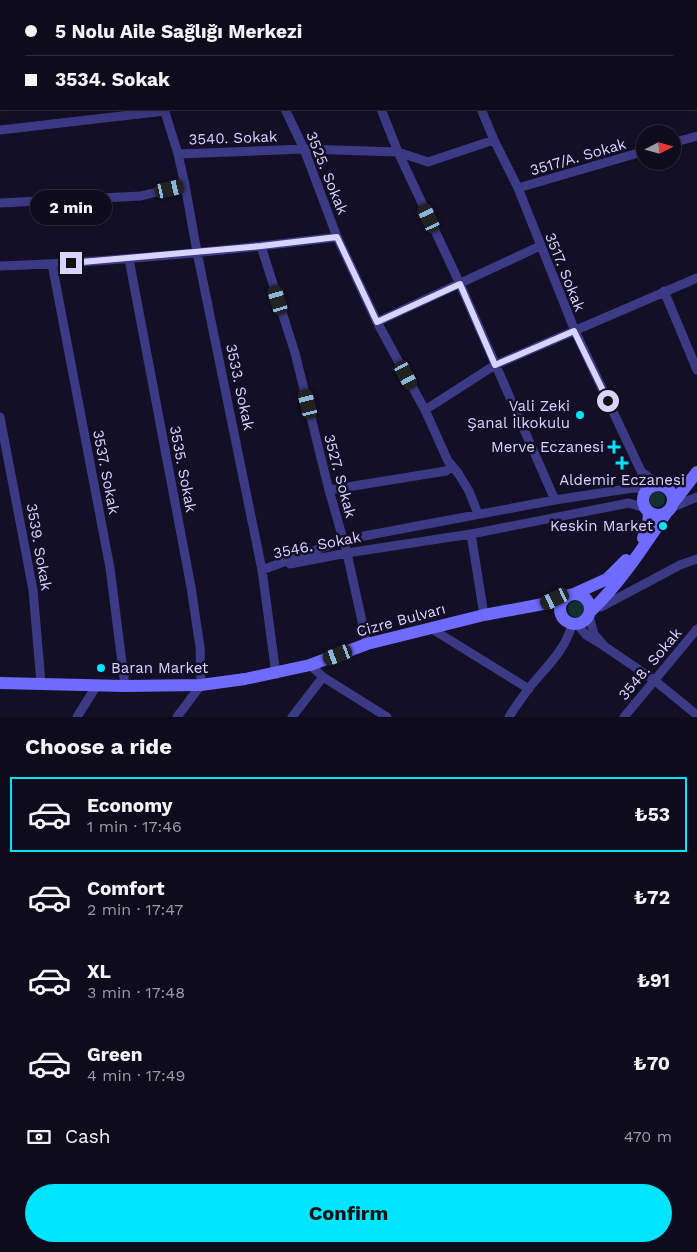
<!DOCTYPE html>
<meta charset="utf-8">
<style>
:root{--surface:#0e0b1c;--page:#171425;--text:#f1f3f6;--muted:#9b9ba3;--line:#2e2b3b;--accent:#00e5ff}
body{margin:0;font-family:"Work Sans",sans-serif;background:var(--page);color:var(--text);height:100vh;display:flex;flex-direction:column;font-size:19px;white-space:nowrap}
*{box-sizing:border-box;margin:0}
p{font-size:16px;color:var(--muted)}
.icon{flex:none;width:28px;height:28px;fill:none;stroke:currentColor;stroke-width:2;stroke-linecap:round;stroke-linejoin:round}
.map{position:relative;height:717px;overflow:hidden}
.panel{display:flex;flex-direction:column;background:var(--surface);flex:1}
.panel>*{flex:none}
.guide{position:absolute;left:0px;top:0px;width:698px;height:110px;box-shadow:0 2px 12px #0003,0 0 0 1px var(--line);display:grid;align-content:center;height:110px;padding:0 25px;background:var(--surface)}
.needle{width:32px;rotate:84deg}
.buttons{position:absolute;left:636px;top:125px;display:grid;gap:10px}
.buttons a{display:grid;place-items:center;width:45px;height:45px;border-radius:50%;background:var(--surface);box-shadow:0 2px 12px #0003,0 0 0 1px var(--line);font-size:25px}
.end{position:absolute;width:22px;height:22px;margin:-11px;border:6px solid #d9d4ff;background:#111;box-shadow:0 0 0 2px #111}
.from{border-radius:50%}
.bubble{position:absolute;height:35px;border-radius:18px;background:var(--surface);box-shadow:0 2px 12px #0003,0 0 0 1px var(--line);font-size:16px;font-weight:700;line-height:35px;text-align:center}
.car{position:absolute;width:15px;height:30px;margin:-15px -8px;border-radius:6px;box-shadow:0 0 4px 1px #0007;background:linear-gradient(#222 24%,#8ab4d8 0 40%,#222 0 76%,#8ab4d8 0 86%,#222 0)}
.guide b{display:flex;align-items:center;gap:18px;height:48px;font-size:19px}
.guide b+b{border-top:1px solid var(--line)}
.guide i{width:12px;height:12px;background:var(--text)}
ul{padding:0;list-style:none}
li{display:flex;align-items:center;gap:15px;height:75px;margin:0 10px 8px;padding:0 15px;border:2px solid transparent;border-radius:0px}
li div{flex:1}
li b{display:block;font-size:19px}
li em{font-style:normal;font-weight:700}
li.active{border-color:var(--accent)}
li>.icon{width:45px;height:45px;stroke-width:1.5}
h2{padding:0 25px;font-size:22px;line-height:60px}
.pay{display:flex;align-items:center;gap:12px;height:55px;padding:0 25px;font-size:19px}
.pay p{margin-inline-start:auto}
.action{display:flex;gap:10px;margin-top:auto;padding:10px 25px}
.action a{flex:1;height:58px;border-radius:30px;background:var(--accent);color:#111;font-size:20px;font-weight:700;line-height:58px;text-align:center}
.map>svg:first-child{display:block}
.green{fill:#12302f}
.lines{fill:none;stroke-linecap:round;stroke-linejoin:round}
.lane{stroke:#3d3a85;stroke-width:4.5}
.street{stroke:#3d3a85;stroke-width:9}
.secondary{stroke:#6f6bff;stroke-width:12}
.route{stroke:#d9d4ff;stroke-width:6}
.poi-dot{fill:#00e5ff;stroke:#130f26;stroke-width:2}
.labels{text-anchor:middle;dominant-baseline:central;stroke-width:5;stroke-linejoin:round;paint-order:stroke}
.street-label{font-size:15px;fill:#d9d4ff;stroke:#130f26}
.poi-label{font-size:15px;fill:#d9d4ff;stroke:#130f26;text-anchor:end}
</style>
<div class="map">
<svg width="697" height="717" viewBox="0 0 697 717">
<rect width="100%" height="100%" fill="#130f26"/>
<path class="green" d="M649 499a8 8 0 1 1 16 0a8 8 0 1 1-16 0Z
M568 609a8 8 0 1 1 16 0a8 8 0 1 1-16 0Z"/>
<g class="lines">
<path class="lane" d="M658,0L659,1"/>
<path class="street" d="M29,0L34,1
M127,0L128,1
M221,0V1
M332,0L333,1
M432,0V1
M554,0L555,1
M269,1L271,0
M582,1L584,0
M696,41H697
M0,45H1
M164,109L178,154L185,185L197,252L262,570L276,674
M285,109L304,149L337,237L377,322L425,410L448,461L458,473L469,491L478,514
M381,109L398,152L460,284L555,500
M481,109L494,140L518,188L575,331L641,471L648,488
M0,130L165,111
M672,143L697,136
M178,154L304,149L398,152L428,162L494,140
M518,188L645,151
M0,203L141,196L185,185
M261,246L295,353L329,490L347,553L367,644
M129,259L191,587L200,647L201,685L177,717
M52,264L110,568L125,686
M0,266C113,262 225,251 337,237
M664,291L697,370
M377,322L540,246
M425,410L495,365L697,278
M0,417L33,590L41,683
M643,473L660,485
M329,490L446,471L452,466
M673,507L697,497
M471,534L484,615
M290,564L347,553L471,534L629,503L645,508
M262,570L343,540L555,500L633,488L646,489
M601,607L680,565L697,559
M577,624L586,635L604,646L594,634L589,616
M432,629L529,689
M604,646L654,680L697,715
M310,665L323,677L387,717
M77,717L97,685
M292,717L323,677
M509,717C515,707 522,698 529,688C545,668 566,650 572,624
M624,717L697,629"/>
<path class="secondary" d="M681,0L682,1
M696,22L697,23
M643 500a15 15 0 1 1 30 0a15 15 0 1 1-30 0Z
M673,503L697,472
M643,538L648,526L649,512
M576,593L607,579L626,560
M560 609a15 15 0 1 1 30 0a15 15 0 1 1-30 0Z
M591,611C621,582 644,546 667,512
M0,683L125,686L201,685L245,679L310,665L367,644L484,615L543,604L555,599L566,597"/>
</g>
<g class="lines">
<path class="route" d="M71,263L261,246L337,237L377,322L460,284L495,365L574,331L608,401"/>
</g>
<g class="poi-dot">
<circle cx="580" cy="415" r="5"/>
<path d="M611.5 439.5h5v5h5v5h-5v5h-5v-5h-5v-5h5z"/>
<path d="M619.5 455.5h5v5h5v5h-5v5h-5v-5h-5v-5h5z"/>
<circle cx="663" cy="526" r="5"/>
<circle cx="101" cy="668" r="5"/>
</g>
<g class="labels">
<g class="street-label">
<text transform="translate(233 138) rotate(-2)">3540. Sokak</text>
<text transform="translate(578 157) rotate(-16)">3517/A. Sokak</text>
<text transform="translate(327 173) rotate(68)">3525. Sokak</text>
<text transform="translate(565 272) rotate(68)">3517. Sokak</text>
<text transform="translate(240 387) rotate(78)">3533. Sokak</text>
<text transform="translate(183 469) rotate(79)">3535. Sokak</text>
<text transform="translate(106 472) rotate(79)">3537. Sokak</text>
<text transform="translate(340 476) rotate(75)">3527. Sokak</text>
<text transform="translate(317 545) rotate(-11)">3546. Sokak</text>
<text transform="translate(39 547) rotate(80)">3539. Sokak</text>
<text transform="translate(401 620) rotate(-15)">Cizre Bulvarı</text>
<text transform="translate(650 664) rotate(-50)">3548. Sokak</text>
</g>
<g class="poi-label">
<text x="570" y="406">Vali Zeki<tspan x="570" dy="17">Şanal İlkokulu</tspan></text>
<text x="604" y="447">Merve Eczanesi</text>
<text x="622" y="480" text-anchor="middle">Aldemir Eczanesi</text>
<text x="653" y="526">Keskin Market</text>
<text x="111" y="668" text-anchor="start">Baran Market</text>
</g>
</g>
</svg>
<div class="buttons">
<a><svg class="needle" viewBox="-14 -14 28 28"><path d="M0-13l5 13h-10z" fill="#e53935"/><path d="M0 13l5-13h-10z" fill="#9b9ba3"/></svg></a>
</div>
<i class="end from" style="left:608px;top:401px"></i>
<i class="end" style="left:71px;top:263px"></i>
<div class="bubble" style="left:30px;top:190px;width:82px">2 min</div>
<i class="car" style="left:170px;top:189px;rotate:77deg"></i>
<i class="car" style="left:429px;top:218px;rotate:335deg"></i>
<i class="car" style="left:278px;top:300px;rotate:343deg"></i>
<i class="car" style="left:406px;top:375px;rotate:152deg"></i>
<i class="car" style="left:308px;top:404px;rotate:346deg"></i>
<i class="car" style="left:555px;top:599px;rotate:244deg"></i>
<i class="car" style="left:338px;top:655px;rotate:249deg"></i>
<div class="guide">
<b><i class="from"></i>5 Nolu Aile Sağlığı Merkezi</b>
<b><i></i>3534. Sokak</b>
</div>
</div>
<section class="panel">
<h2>Choose a ride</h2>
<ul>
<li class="active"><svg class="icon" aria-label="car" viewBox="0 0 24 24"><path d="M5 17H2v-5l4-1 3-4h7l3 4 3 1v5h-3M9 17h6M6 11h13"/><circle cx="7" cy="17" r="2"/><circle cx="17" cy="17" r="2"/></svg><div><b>Economy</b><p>1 min · 17:46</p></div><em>₺53</em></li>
<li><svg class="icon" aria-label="car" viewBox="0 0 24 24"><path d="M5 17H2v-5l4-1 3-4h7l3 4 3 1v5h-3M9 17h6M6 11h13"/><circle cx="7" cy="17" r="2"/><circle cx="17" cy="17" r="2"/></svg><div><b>Comfort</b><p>2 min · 17:47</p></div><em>₺72</em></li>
<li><svg class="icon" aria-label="car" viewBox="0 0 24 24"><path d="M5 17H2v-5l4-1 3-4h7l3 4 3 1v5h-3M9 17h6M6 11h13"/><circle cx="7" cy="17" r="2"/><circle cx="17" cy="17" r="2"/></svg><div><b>XL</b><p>3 min · 17:48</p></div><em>₺91</em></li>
<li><svg class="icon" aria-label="car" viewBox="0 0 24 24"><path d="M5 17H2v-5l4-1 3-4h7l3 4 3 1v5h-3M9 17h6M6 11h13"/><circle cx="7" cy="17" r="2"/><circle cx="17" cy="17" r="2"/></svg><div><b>Green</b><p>4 min · 17:49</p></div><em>₺70</em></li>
</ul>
<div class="pay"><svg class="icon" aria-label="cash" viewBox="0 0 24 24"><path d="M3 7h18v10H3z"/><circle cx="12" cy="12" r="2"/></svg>Cash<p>470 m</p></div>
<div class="action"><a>Confirm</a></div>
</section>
